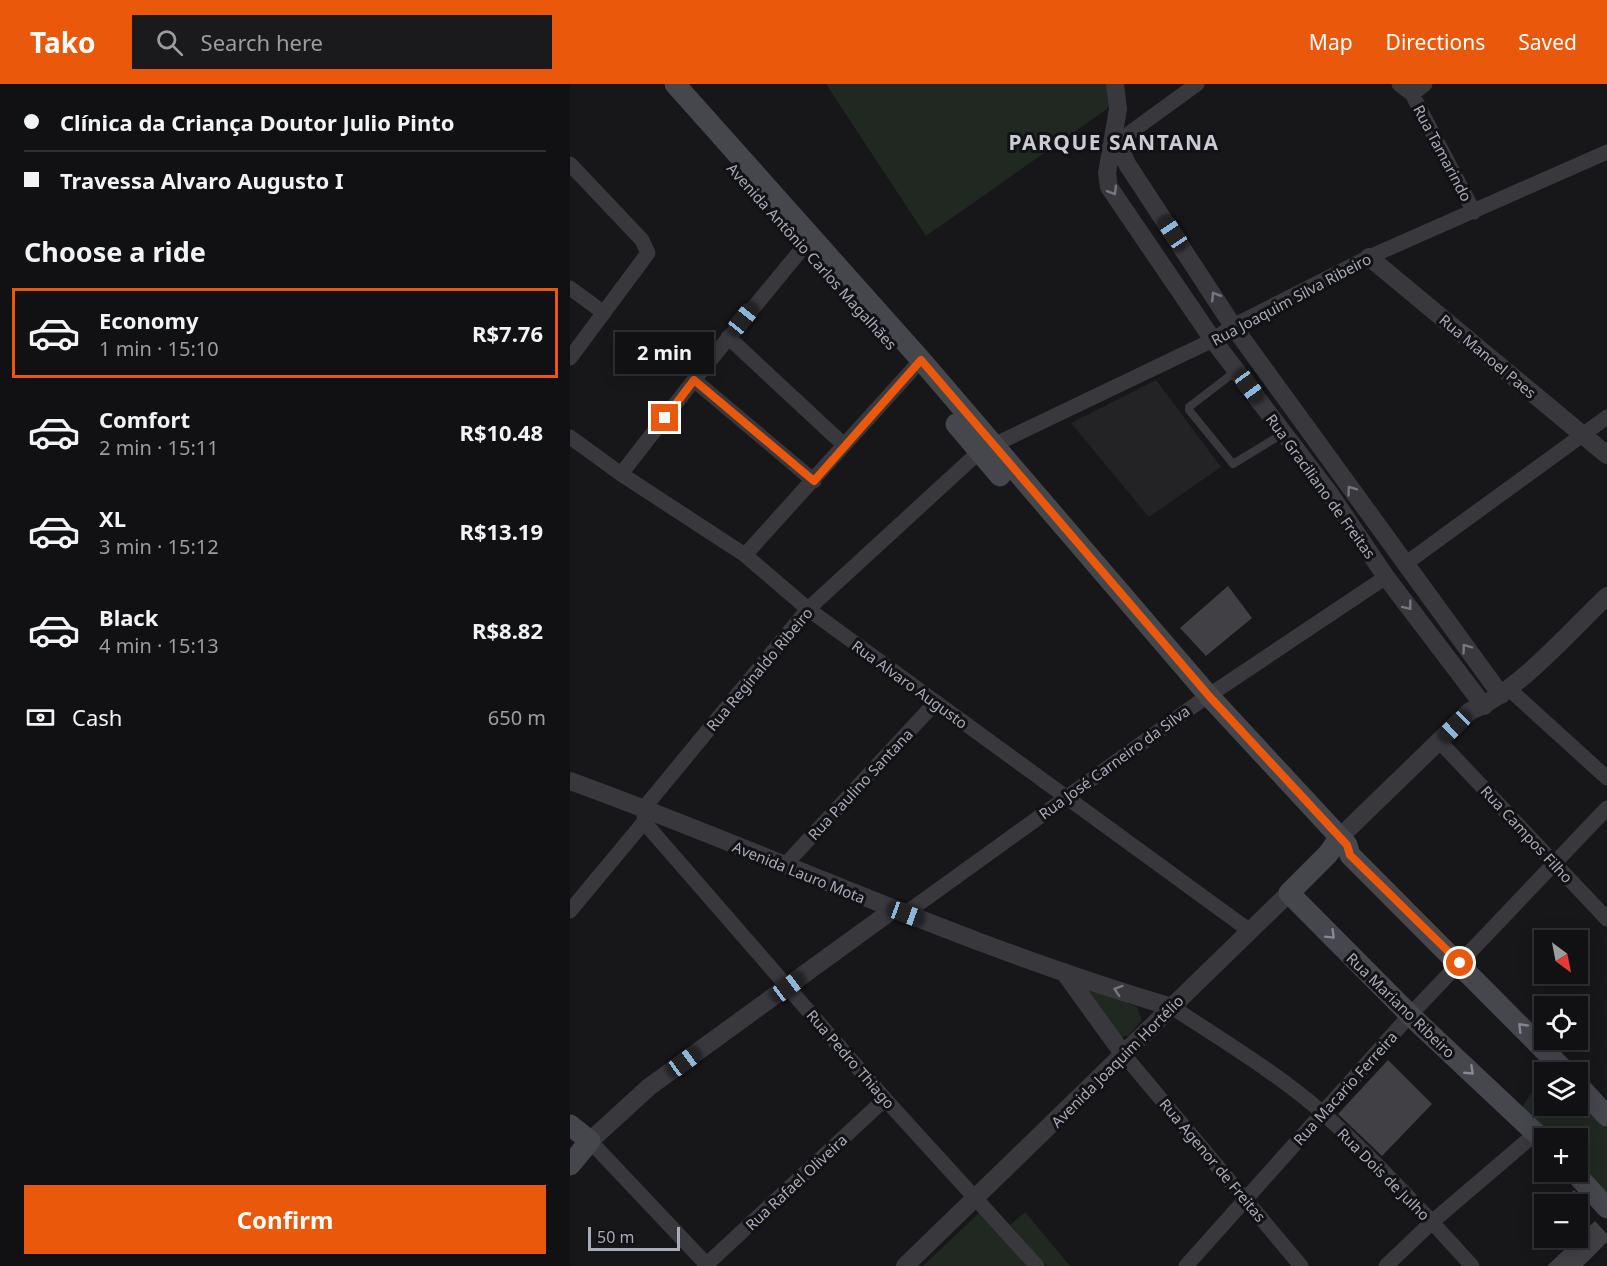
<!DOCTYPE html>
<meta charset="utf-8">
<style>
:root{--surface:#111012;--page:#1a191b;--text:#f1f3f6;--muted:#9c9d9f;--line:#303032;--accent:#ea580c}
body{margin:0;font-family:"Noto Sans",sans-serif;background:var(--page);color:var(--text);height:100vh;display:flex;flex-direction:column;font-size:22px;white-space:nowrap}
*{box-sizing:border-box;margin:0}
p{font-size:20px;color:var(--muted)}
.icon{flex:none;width:33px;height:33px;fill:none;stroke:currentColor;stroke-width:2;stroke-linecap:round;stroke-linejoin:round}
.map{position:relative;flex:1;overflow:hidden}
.side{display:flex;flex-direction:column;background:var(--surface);width:570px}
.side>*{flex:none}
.hud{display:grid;align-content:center;height:132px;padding:0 24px;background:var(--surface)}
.needle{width:39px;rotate:148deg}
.controls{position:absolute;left:964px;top:846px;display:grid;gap:12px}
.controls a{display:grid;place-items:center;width:54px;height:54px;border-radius:0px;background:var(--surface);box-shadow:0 3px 15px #0003,0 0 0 2px var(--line);font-size:30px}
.scale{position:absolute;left:18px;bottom:15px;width:92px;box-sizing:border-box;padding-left:6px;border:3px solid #a9abb8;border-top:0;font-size:16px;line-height:21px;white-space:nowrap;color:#a9abb8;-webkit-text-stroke:4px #121113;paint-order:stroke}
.end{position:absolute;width:27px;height:27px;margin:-14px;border:8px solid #ea580c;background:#fff;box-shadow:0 0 0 3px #fff}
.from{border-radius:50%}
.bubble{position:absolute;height:42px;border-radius:0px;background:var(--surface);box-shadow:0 3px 15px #0003,0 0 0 2px var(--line);font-size:20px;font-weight:700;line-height:42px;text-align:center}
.car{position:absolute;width:18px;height:36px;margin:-18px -9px;border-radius:8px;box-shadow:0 0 4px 2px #0007;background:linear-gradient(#222 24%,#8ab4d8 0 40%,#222 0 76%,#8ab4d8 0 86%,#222 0)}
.hud b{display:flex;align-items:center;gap:21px;height:57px;font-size:22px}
.hud b+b{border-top:2px solid var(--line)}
.hud i{width:15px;height:15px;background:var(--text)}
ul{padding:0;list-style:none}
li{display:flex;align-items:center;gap:18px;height:90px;margin:0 12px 9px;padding:0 12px;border:3px solid transparent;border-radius:0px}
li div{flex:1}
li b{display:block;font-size:22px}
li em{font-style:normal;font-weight:700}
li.on{border-color:var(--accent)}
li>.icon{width:54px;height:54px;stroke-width:1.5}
h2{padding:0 24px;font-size:27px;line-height:72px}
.pay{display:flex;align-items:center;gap:15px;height:66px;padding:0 24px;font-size:22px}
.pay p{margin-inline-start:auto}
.action{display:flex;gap:12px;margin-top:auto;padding:12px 24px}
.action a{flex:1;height:69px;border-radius:0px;background:var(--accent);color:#fff;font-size:24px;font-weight:700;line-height:69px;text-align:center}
header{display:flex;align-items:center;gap:36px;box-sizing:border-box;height:84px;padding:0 30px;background:var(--accent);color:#fff}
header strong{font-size:28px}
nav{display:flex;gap:33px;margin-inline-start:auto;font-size:21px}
.search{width:420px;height:54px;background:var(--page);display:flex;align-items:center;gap:15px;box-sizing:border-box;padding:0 21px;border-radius:0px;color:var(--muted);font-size:22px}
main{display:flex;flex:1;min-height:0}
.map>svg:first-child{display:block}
.built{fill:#232225}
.green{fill:#212822}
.building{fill:#414045}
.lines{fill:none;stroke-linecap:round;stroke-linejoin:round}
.service{stroke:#38383d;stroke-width:8}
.minor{stroke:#38383d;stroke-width:15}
.tertiary{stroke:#38383d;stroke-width:18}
.secondary{stroke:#46464d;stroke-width:21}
.oneway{stroke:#767781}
.oneway2{stroke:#868893}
.route{stroke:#ea580c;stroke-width:8}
.labels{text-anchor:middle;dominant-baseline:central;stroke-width:6;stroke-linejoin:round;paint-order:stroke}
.street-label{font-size:15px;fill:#a9abb8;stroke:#121113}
.district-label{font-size:21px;font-weight:bold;letter-spacing:1.5px;fill:#cacbd4;stroke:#121113}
</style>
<header>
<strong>Tako</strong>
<div class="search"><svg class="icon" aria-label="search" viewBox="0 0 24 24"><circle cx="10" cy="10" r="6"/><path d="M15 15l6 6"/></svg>Search here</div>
<nav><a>Map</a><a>Directions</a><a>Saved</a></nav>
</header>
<main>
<section class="side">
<div class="hud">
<b><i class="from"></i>Clínica da Criança Doutor Julio Pinto</b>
<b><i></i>Travessa Alvaro Augusto I</b>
</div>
<h2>Choose a ride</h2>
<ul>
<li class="on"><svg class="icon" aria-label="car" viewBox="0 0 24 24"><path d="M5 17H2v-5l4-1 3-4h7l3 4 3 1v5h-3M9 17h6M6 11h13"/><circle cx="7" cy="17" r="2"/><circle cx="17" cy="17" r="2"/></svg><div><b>Economy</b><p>1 min · 15:10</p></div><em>R$7.76</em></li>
<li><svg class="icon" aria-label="car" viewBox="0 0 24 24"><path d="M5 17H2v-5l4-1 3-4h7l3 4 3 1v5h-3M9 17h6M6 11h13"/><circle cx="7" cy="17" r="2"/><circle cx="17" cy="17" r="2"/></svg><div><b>Comfort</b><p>2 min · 15:11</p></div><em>R$10.48</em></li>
<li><svg class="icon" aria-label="car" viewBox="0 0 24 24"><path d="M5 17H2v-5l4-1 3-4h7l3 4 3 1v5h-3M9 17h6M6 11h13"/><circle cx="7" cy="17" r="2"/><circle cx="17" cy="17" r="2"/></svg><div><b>XL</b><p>3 min · 15:12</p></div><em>R$13.19</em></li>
<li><svg class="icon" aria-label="car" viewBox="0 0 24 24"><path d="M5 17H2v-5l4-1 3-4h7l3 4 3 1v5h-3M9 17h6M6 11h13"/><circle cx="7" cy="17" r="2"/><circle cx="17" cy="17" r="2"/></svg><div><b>Black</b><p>4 min · 15:13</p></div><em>R$8.82</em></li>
</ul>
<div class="pay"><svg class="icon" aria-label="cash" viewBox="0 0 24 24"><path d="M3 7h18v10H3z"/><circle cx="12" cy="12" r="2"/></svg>Cash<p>650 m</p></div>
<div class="action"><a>Confirm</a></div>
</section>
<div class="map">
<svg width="1037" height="1182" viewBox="0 0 1037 1182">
<rect width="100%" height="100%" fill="#171618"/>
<path class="built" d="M586,296L651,383L579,433L501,339Z"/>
<path class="green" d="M256,0H538L541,13L537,25L356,152Z
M509,900L567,923L572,936L558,952L550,953Z
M975,999V1022H1008V1015L1037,1044V1115L1008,1083V1054H982L952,1023L964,1005Z
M411,1127L457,1182H353Z
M455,1128L500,1182H477L440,1141Z"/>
<path class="building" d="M658,502L682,534L636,572L610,544Z
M818,976L862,1020L812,1072L768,1030Z
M1004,1106L1017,1121L1008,1129V1120H988Z
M1025,1137L1037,1150V1158L1013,1182H977Z"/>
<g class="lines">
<path class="service" d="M666,287L619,323V326L663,380L714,349"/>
<path class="minor" d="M829,0L842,10
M855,0L842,10L904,128
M539,64L627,0
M0,80L72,156L78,169L0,274
M0,204L34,229
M158,253L274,361
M124,296L244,397
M0,353L51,390L175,471L238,525L680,847
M51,390L124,296L240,155
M175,471L351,276
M835,480L1037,333
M939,605L1037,694
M869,657L1037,835
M74,738L315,1015L467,1182
M214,782L366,618
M0,827L74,738V724L238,525L409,368L643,256L663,242L799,173L1037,68
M336,829L629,618L816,493
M602,923C653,957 709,990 755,1031C807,1078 855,1130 902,1182
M554,971L731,1182
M20,1057L138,1182
M137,1180L315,1015
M616,1182L840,931L1037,724
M816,1182L862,1138L966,1049"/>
<path class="tertiary" d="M545,0L548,25L537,89L539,103L643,256L760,410L816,493L914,622
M545,51L557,80L663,242L931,611
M799,173L1037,371
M0,697C201,770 396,863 602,923
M770,753L900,627C948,608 999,548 1037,512
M494,888L554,971
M20,1057L79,1003L324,825
M335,1182L719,809"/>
<path class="secondary" d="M105,0L351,276L639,612L777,761L780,771L996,988
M386,340L430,392
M770,753L758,770L719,809L840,931L975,1058
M1008,1001L1037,1032
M0,1041L20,1057L0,1081
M1004,1088L1037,1124"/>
</g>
<defs><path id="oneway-chevron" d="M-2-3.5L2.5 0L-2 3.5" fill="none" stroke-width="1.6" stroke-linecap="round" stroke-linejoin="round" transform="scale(1.5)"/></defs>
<g class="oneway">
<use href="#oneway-chevron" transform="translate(543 107) rotate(59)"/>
<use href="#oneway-chevron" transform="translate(645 212) rotate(-122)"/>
<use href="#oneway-chevron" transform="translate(781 406) rotate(-126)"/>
<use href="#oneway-chevron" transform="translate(838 522) rotate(52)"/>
<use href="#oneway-chevron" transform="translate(896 564) rotate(-126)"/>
<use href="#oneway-chevron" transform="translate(548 906) rotate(-162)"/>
</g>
<g class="oneway2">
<use href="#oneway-chevron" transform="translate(761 851) rotate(45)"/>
<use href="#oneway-chevron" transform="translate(952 943) rotate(-134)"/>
<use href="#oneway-chevron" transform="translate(900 987) rotate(43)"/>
</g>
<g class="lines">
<path class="route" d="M95,334L124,296L244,397L351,276L639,612L777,761L780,771L890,879"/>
</g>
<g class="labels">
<g class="street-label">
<text transform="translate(873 69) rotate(62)">Rua Tamarindo</text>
<text transform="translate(242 172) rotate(48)">Avenida Antônio Carlos Magalhães</text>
<text transform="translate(721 215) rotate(-28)">Rua Joaquim Silva Ribeiro</text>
<text transform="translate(918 272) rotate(40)">Rua Manoel Paes</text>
<text transform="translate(751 402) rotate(54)">Rua Graciliano de Freitas</text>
<text transform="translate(189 585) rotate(-50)">Rua Reginaldo Ribeiro</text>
<text transform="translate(340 600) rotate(36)">Rua Alvaro Augusto</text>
<text transform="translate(544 678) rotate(-36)">Rua José Carneiro da Silva</text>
<text transform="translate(290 700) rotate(-47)">Rua Paulino Santana</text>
<text transform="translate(957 750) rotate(47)">Rua Campos Filho</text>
<text transform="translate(229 788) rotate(22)">Avenida Lauro Mota</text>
<text transform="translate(831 921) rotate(44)">Rua Mariano Ribeiro</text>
<text transform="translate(281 975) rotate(49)">Rua Pedro Thiago</text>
<text transform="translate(547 977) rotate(-45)">Avenida Joaquim Hortélio</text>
<text transform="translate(775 1004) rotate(-48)">Rua Macario Ferreira</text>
<text transform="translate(643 1076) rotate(50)">Rua Agenor de Freitas</text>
<text transform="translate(814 1090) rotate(45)">Rua Dois de Julho</text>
<text transform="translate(226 1098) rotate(-43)">Rua Rafael Oliveira</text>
</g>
<g class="district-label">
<text x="544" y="58">PARQUE SANTANA</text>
</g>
</g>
</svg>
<div class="controls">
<a><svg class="needle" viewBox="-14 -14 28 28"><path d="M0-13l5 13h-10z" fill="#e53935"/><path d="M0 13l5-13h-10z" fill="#9c9d9f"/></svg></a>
<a><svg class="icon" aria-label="locate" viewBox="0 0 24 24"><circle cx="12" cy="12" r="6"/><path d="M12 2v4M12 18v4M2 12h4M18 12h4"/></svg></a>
<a><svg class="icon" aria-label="layers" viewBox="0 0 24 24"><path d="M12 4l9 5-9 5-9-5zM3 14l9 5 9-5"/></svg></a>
<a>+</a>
<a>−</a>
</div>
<div class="scale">50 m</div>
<i class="end from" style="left:890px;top:879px"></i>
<i class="end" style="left:95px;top:334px"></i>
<div class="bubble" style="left:45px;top:248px;width:99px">2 min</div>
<i class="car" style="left:603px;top:149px;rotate:326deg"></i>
<i class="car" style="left:173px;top:235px;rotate:39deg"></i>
<i class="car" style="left:679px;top:302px;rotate:144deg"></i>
<i class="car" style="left:885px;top:642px;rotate:226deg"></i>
<i class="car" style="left:336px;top:830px;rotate:110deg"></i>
<i class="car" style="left:218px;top:903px;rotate:53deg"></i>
<i class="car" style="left:114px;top:978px;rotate:54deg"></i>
</div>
</main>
